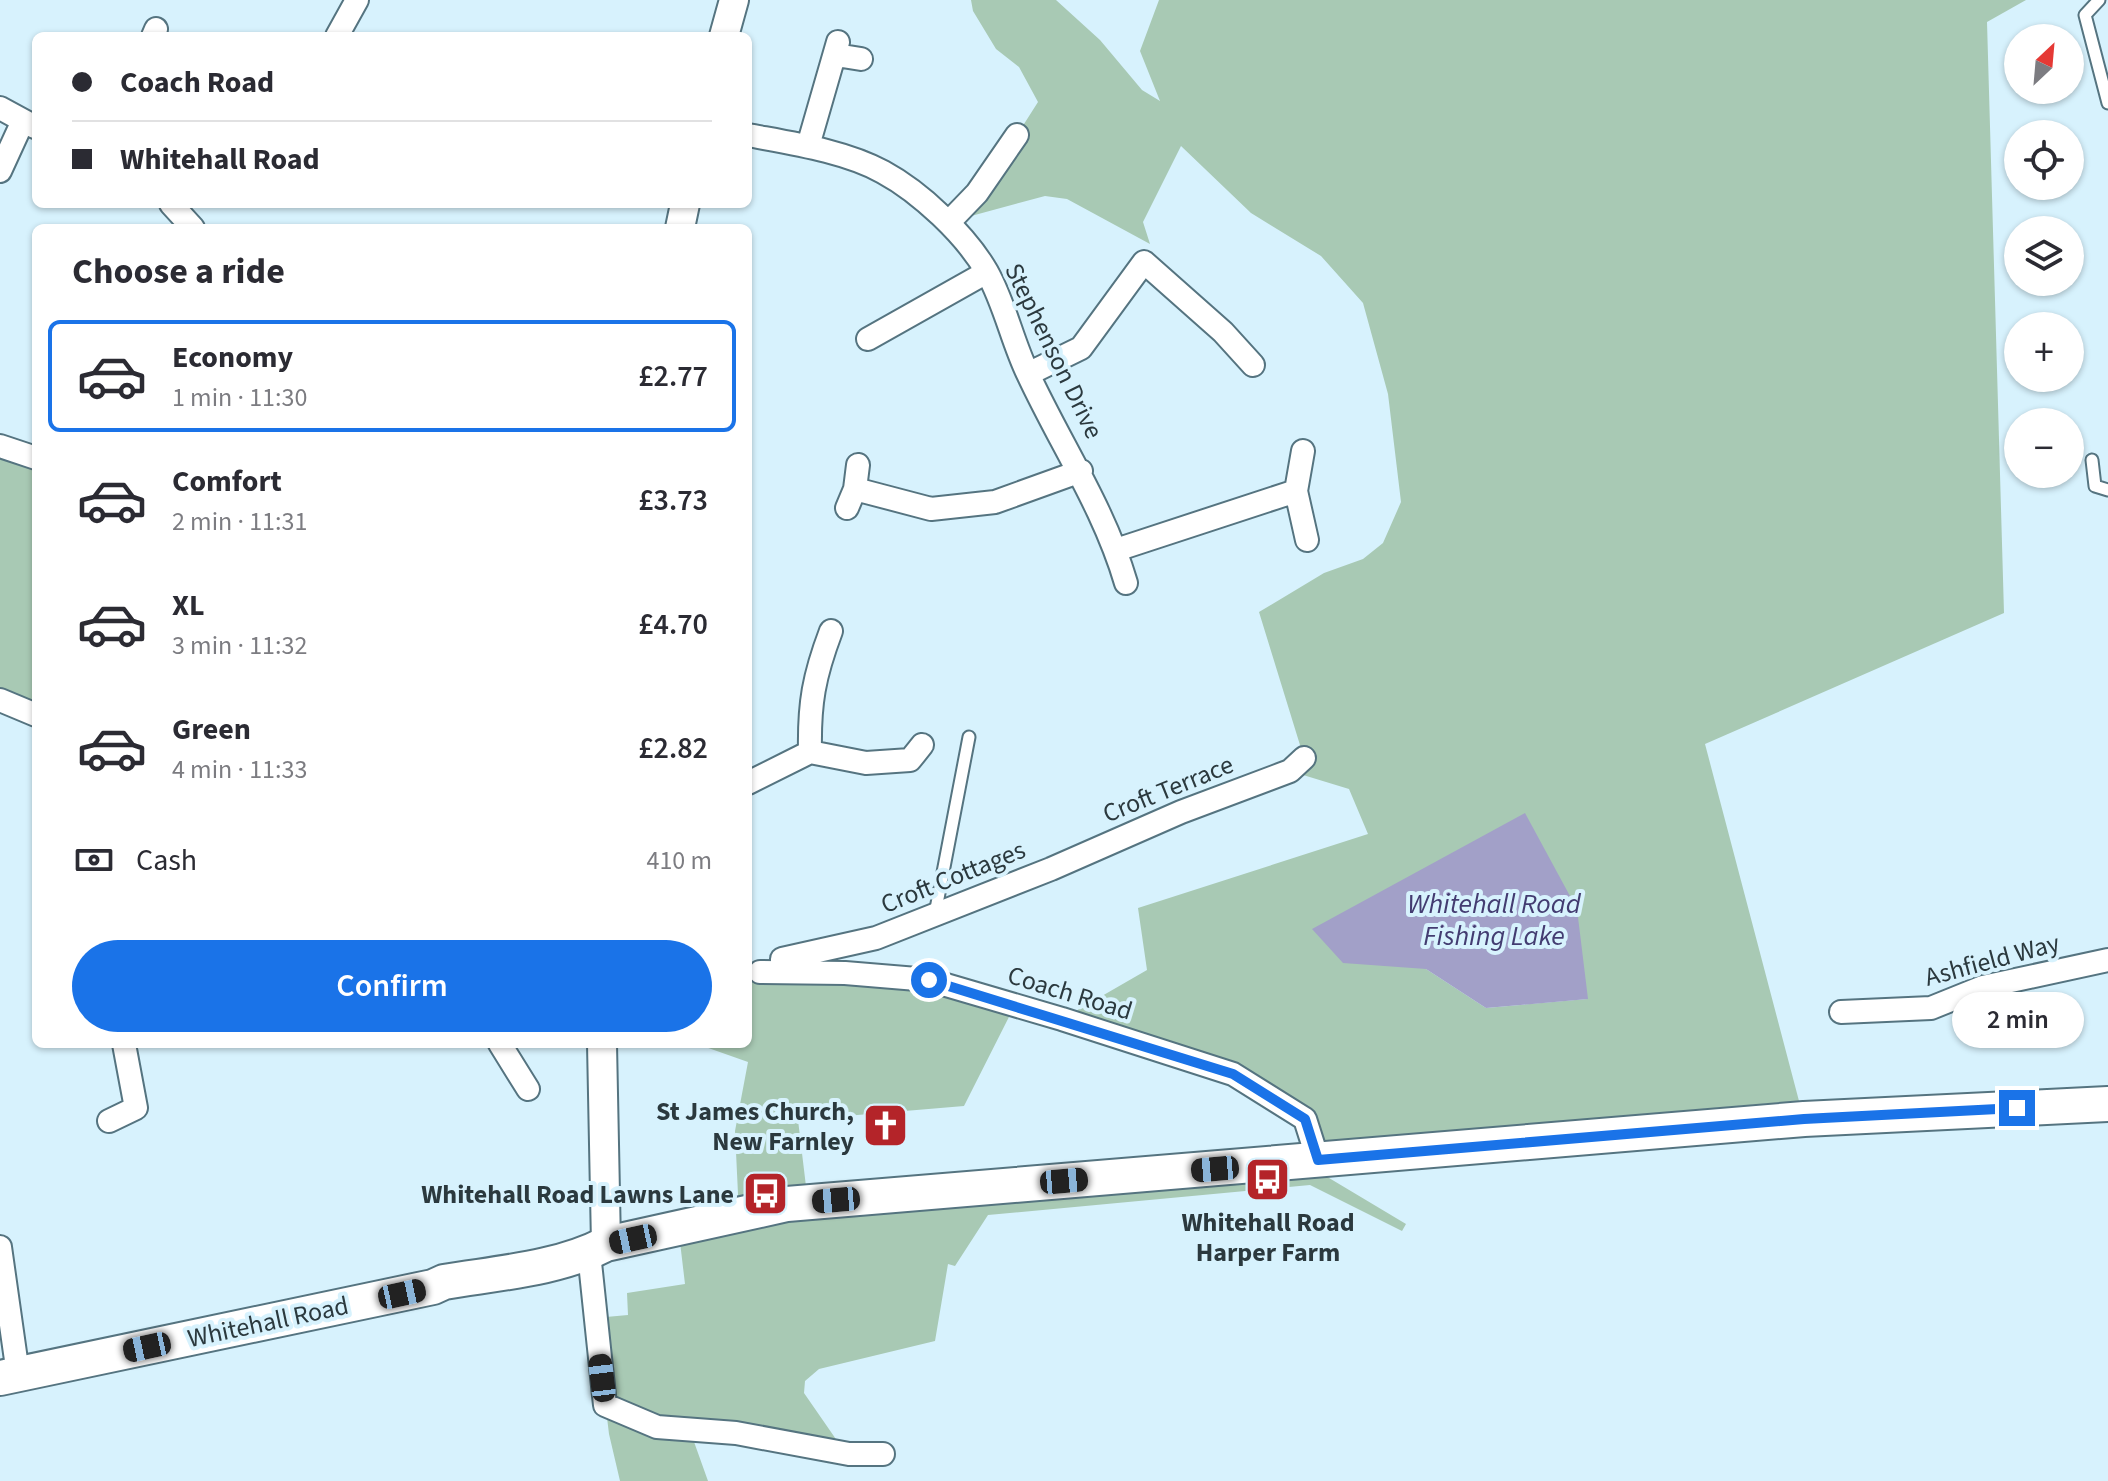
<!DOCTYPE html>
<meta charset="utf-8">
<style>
:root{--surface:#fff;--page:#f7f7f7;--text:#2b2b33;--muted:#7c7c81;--line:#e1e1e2;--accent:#1a73e8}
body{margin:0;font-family:"Source Sans 3",sans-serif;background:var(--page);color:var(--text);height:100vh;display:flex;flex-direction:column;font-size:30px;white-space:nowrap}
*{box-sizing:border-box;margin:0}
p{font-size:26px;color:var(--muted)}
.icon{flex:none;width:44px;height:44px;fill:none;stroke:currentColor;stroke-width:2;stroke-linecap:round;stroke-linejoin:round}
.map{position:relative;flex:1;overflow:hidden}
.drawer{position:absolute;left:32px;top:224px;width:720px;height:824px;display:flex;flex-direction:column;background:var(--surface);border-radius:12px;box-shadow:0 2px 6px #0004}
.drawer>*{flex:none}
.guide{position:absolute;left:32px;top:32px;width:720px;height:176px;border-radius:12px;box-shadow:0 2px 6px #0004;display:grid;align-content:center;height:176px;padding:0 40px;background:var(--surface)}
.needle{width:52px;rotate:26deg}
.controls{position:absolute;left:2004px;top:24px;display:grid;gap:16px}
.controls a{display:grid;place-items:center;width:80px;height:80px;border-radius:50%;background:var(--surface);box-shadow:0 2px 6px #0004;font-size:40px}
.end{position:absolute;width:36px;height:36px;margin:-18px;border:10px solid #1a73e8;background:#fff;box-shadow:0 0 0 4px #fff}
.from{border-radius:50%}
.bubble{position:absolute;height:56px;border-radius:28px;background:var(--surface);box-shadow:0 2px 6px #0004;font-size:26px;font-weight:600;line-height:56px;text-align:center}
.car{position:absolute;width:24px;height:48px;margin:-24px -12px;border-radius:10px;box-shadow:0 0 6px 2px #0007;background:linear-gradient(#222 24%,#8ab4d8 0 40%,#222 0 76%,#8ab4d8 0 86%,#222 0)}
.guide b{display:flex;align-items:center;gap:28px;height:76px;font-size:30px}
.guide b+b{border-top:2px solid var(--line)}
.guide i{width:20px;height:20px;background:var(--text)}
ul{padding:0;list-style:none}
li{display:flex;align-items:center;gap:24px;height:112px;margin:0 16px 12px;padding:0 24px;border:4px solid transparent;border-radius:12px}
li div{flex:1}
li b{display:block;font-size:30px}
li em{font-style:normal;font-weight:600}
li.current{border-color:var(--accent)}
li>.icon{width:72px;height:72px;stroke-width:1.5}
h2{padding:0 40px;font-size:36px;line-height:96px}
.pay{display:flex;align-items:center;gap:20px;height:88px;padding:0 40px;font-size:30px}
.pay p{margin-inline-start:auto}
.cta{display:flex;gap:16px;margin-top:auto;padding:16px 40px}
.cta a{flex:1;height:92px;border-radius:48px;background:var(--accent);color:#fff;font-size:32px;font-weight:600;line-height:92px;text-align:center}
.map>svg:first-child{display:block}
.green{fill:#a8c9b4;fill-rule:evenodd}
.water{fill:#a2a0c8}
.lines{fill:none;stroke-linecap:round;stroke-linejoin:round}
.service-casing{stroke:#557480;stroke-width:15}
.minor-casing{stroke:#557480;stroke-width:26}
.tertiary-casing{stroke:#557480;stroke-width:32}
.primary-casing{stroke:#557480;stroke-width:38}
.service{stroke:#fff;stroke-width:11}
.minor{stroke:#fff;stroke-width:22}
.tertiary{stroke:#fff;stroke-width:28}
.primary{stroke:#fff;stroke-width:34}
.route{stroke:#1a73e8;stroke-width:10}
.labels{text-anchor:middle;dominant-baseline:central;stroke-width:8;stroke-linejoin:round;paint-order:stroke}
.street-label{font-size:26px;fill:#2b393e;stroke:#d7f2fd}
.poi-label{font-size:26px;font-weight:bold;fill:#2b393e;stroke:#d7f2fd;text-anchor:end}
.water-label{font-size:28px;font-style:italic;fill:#433c71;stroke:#d7f2fd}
</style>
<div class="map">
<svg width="2108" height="1481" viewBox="0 0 2108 1481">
<rect width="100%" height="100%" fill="#d7f2fd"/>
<path class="green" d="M971,0H1056L1100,40L1142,90L1160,101L1140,51L1159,0H2026L1987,22L2004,613L1705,744L1799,1101L1312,1142L1305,1119L1233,1074L1062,1019L1147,970L1138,908L1368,834L1349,789L1290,771L1304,758L1259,612L1324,573L1363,559L1383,543L1401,502L1388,394L1363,303L1321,256L1251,213L1181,146L1143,222L1150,244L1067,199L1045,196L949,222L1017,135L1038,102L1019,67L996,49L973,11ZM1426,969L1587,999L1486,1008Z
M0,446L36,458V715L0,700Z
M748,973H845L1015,1005L964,1106L798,1120L808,1203L739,1215L735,1131L748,1062L697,1044H748Z
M1314,1169L1406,1224L1402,1231L1310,1185L988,1215L955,1266L948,1264L935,1341L819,1369L805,1381L804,1393L840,1445L693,1439L708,1481H620L609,1434L595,1318L628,1315L627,1293L685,1284L680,1242L797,1218Z"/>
<path class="water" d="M1525,813L1577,909L1588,999L1486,1008L1426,969L1343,963L1312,929Z"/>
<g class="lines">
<defs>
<path id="service" d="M2099,0L2085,15L2108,103
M2092,460L2095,486L2108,490
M935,914L969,737"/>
<path id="minor" d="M153,36L156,29
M337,36L357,0
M836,55L861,59
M0,108L35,127
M748,135C790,143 845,151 883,172C920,192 966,235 987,272C1005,304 1012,341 1028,374C1061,445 1104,508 1126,583
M808,146L838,42
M0,171L22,123
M171,204L193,228
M949,222L977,193L1017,135
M868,339L987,272
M1028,374L1081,348L1144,262L1223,332L1253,365
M0,446L36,458
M858,465L855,489L931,509L995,502L1081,471
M1296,491L1307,540
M847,508L855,489
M1116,550L1296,491L1303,451
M0,700L36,715
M810,752L866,763L910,760L922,745
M748,783L810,752C809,703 814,676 831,631
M760,972L845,973L929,980L1062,1019L1233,1074L1305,1119L1318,1160
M782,972V959L876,938L1051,869L1181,812L1290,771L1304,758
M1841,1012L1931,1008L1983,987L2108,960
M500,1044L528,1089
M109,1121L136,1108L124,1044
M0,1247L18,1374
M589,1253L605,1405L657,1427L736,1433L849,1454H883"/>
<path id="tertiary" d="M724,36L734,0
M680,228L685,204
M602,1044L606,1244"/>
<path id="primary" d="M0,1378L433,1287L444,1282C497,1273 558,1269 606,1244L787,1204L1804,1119L2108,1104"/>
</defs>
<use href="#service" class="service-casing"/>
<use href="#minor" class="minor-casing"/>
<use href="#tertiary" class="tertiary-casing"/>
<use href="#primary" class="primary-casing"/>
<use href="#service" class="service"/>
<use href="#minor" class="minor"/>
<use href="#tertiary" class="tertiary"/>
<use href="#primary" class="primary"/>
</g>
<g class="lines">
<path class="route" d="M929,980L1233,1074L1305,1119L1318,1160L1804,1119L2017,1108"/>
</g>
<defs>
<symbol id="church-square" viewBox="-11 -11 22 22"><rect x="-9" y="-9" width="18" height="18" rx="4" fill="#b42429" stroke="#d7f2fd"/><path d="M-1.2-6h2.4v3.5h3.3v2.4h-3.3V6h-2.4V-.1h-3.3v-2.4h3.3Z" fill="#fff"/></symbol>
<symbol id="bus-square" viewBox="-11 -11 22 22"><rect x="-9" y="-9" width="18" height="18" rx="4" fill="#b42429" stroke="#d7f2fd"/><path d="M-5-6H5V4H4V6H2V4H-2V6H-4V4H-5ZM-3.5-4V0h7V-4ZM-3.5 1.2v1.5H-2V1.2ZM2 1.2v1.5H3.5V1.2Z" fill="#fff"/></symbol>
</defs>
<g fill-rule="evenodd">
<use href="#church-square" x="860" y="1100" width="51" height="51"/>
<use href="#bus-square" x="1242" y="1154" width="51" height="51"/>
<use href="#bus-square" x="740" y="1168" width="51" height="51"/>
</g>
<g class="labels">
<g class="street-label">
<text transform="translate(1054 351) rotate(64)">Stephenson Drive</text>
<text transform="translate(1168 789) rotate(-22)">Croft Terrace</text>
<text transform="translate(953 877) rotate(-22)">Croft Cottages</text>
<text transform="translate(1992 960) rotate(-15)">Ashfield Way</text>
<text transform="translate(1070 993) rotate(17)">Coach Road</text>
<text transform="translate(268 1322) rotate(-12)">Whitehall Road</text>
</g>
<g class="poi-label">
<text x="854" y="1111">St James Church,<tspan x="854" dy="30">New Farnley</tspan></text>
<text x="734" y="1194">Whitehall Road Lawns Lane</text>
<text x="1268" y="1222" text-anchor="middle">Whitehall Road<tspan x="1268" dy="30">Harper Farm</tspan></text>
</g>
<g class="water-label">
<text x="1494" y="904">Whitehall Road<tspan x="1494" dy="32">Fishing Lake</tspan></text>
</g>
</g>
</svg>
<div class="controls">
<a><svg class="needle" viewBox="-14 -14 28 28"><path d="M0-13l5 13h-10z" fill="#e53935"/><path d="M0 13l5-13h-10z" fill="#7c7c81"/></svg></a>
<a><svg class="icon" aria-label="locate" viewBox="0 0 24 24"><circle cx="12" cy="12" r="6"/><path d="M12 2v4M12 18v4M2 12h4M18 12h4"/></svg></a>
<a><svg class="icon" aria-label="layers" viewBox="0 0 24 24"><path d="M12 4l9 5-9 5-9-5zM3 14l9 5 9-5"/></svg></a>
<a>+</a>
<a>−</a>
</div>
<i class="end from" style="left:929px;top:980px"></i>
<i class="end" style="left:2017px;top:1108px"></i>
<div class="bubble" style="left:1952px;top:992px;width:132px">2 min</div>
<i class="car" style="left:1215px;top:1169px;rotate:265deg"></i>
<i class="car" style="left:1064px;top:1181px;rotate:85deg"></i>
<i class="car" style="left:836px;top:1200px;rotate:265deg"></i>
<i class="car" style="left:633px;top:1239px;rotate:258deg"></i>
<i class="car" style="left:402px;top:1294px;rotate:78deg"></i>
<i class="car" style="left:147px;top:1347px;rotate:258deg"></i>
<i class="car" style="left:602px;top:1378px;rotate:353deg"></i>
<div class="guide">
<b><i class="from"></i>Coach Road</b>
<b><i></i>Whitehall Road</b>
</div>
<section class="drawer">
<h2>Choose a ride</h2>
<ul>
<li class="current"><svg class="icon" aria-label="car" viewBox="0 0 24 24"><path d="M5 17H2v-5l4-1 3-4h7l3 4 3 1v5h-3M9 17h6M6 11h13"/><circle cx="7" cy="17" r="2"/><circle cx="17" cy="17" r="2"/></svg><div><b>Economy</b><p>1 min · 11:30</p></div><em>£2.77</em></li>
<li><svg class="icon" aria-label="car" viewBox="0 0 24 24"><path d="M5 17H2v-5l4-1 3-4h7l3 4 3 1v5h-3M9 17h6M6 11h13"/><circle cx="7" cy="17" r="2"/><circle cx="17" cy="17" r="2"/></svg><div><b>Comfort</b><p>2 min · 11:31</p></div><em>£3.73</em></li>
<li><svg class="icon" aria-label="car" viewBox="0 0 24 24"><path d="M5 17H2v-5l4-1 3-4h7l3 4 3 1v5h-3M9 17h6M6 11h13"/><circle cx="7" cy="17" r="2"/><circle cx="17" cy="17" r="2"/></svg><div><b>XL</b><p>3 min · 11:32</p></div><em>£4.70</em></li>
<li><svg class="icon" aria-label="car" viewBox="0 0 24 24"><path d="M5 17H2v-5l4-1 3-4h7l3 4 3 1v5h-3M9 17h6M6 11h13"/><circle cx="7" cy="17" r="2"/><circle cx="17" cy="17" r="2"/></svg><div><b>Green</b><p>4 min · 11:33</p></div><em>£2.82</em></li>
</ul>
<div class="pay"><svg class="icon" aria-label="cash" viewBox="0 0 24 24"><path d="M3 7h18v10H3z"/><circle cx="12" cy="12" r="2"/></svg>Cash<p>410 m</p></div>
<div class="cta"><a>Confirm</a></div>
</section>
</div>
